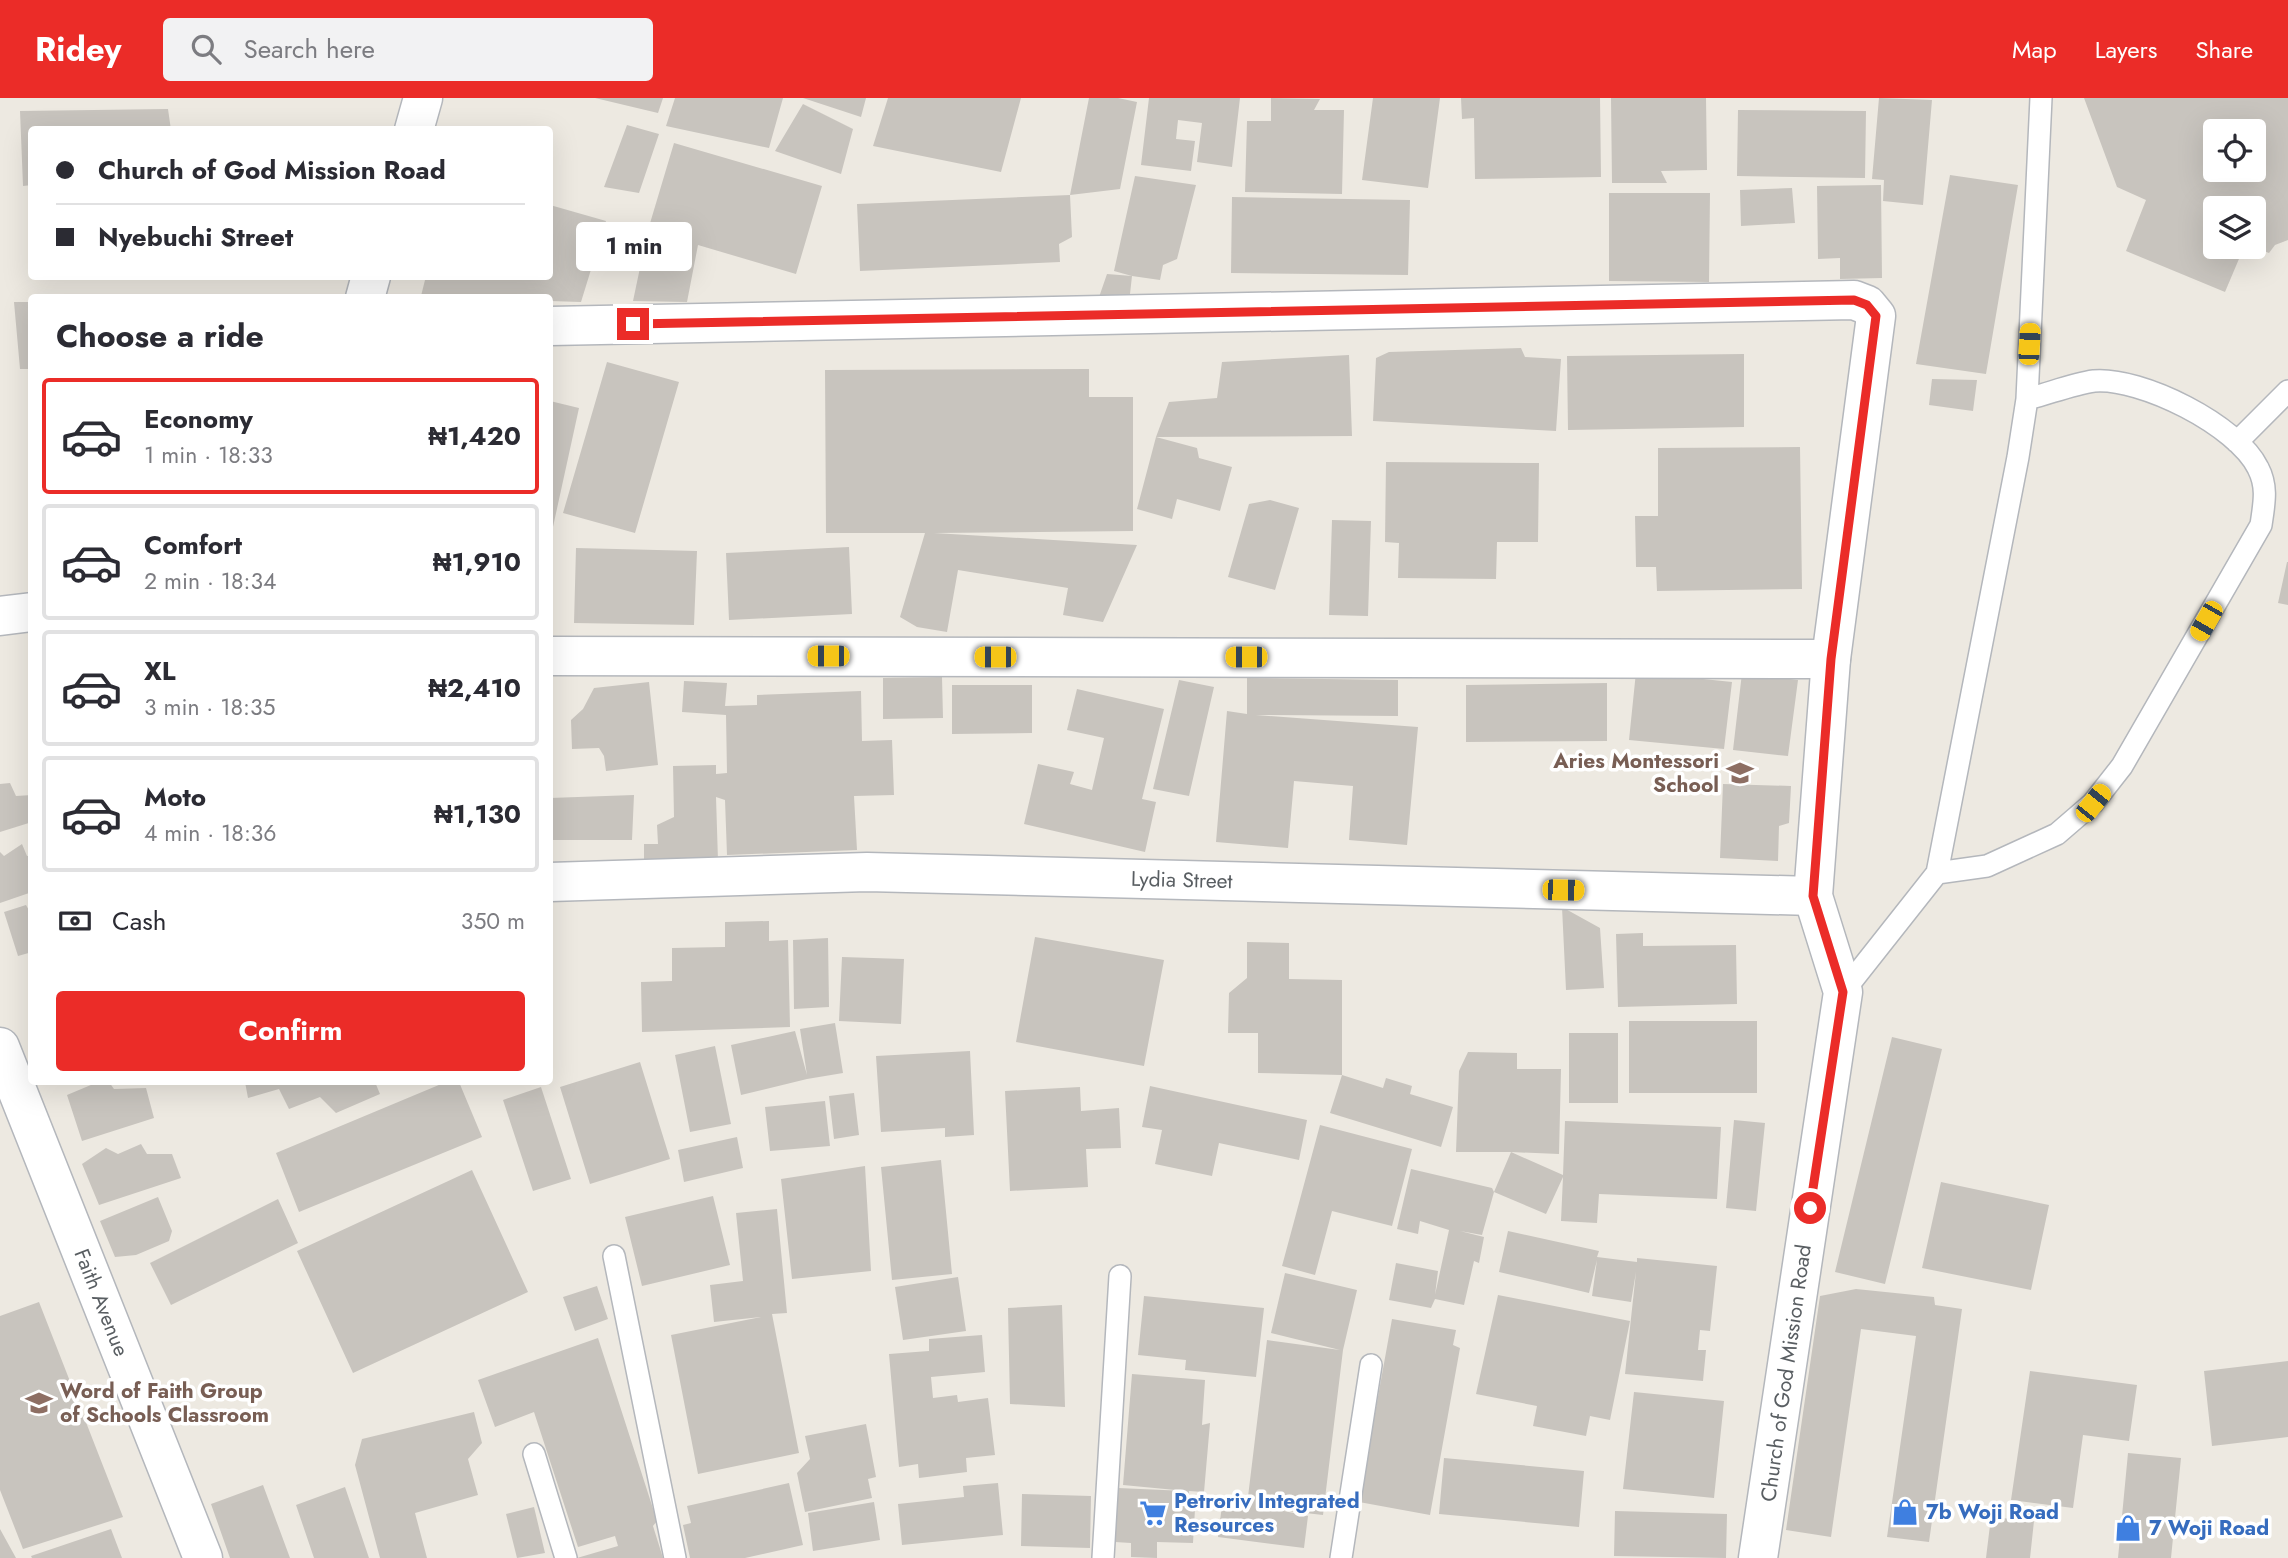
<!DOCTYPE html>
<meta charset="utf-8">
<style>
:root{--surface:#fff;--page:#f2f2f3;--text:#2b2b33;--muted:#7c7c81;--line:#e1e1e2;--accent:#eb2c28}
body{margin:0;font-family:Jost,sans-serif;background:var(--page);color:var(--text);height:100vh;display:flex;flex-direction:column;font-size:26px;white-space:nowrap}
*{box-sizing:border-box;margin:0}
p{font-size:23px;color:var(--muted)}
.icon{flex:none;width:38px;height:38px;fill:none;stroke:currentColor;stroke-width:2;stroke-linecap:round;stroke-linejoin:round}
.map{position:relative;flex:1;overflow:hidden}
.details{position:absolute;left:28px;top:196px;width:525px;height:791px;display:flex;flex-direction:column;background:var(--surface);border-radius:7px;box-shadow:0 7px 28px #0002}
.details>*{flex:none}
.hud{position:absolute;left:28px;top:28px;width:525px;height:154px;border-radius:7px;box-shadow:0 7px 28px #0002;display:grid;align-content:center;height:154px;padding:0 28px;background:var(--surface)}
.tools{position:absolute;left:2203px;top:21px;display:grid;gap:14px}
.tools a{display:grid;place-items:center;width:63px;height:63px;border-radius:7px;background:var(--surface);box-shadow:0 7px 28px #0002;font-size:35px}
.end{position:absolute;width:32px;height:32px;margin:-16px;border:9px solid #eb2c28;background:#fff;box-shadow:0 0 0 4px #fff}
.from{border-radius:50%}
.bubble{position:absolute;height:49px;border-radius:7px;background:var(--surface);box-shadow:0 7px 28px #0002;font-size:23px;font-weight:700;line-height:49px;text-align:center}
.car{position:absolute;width:21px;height:42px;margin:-21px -10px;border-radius:9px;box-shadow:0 0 5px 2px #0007;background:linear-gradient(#f5c518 24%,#345 0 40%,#f5c518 0 76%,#345 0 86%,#f5c518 0)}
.hud b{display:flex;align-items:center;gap:24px;height:66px;font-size:26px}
.hud b+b{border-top:2px solid var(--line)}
.hud i{width:18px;height:18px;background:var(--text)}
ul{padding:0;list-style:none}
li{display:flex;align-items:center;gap:21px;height:116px;margin:0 14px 10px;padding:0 14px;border:4px solid var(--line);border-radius:7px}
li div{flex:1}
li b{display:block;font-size:26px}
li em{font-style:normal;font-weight:700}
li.selected{border-color:var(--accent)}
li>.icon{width:63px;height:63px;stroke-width:1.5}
h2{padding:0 28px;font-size:32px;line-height:84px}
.pay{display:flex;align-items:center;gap:18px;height:77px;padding:0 28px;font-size:26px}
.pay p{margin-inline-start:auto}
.primary-button{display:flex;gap:14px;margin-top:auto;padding:14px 28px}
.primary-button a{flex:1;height:80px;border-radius:7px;background:var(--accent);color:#fff;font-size:28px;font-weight:700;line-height:80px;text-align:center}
header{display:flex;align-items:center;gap:42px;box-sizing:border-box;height:98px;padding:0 35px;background:var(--accent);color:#fff}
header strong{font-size:33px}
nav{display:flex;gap:38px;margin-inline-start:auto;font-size:24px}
.search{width:490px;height:63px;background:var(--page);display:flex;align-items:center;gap:18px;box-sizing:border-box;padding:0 24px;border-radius:7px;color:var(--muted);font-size:26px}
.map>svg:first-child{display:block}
.building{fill:#c8c4be;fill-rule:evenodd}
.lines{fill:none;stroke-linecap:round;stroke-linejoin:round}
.service-casing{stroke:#b4b7bc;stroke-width:24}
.minor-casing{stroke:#b4b7bc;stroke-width:41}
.service{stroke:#fff;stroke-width:21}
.minor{stroke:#fff;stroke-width:38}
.route{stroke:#eb2c28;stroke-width:9}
.labels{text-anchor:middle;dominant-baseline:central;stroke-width:7;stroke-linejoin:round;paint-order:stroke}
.education-label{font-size:21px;font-weight:bold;fill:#785e54;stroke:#fff;text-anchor:end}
.street-label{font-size:21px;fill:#595e62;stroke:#fff}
.shop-label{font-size:21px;font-weight:bold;fill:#366cbe;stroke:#fff;text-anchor:start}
</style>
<header>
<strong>Ridey</strong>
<div class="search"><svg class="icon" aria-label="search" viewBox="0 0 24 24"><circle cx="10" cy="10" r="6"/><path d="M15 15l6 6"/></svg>Search here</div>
<nav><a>Map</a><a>Layers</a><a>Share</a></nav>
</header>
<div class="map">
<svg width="2288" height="1460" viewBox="0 0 2288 1460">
<rect width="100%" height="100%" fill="#ede9e1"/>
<path class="building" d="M595,0H663L658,15Z
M675,0H783L769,50L666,28Z
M803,0H866L861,19Z
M888,0H1021L1001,74L873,48Z
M1089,0H1118L1137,4L1120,91L1070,97Z
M1149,0H1240L1232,69L1197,64L1202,25L1178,22L1176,41L1195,43L1191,73L1141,67Z
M1271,0L1320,1L1314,12H1344L1342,96L1245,94L1247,23H1271Z
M1373,0H1440L1428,90L1362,82Z
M1461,0H1600L1601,79L1475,81L1474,20L1462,21Z
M1611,0H1706L1707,72L1661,73L1667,85H1612Z
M1879,0L1932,2L1923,107L1883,103L1884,82L1872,81Z
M2084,0H2288V142L2275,147L2269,155L2254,149V110H2216V149H2244L2225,194L2126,153L2146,102L2117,89ZM2216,33H2254V72H2216Z
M803,6L853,31L841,76L775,53Z
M168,11L171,32H32V87L23,88L20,13Z
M1738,12L1866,13L1865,80L1737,78Z
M627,27L659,36L639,95L604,89Z
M674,45L822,88L796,176L698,147L687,204L633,203L648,132Z
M1950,77L2018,87L1986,276L1916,266Z
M1135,78L1196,87L1177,161L1163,167L1160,182L1132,178L1129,205L1098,202L1107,176L1132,178L1114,173Z
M1881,87L1882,180L1840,181V160L1818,161L1817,88Z
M1792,90L1795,125L1741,128L1740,92Z
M1609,95H1710L1709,184L1609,183Z
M1070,97L1072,139L1059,146L1060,164L860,173L857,106Z
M1232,99L1410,102L1408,177L1231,175Z
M550,107L606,123L581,204L550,203V200L421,198L426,178H550Z
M14,204H32V271H20Z
M1521,250L1525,259L1561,261L1556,333L1373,323L1376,260L1389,254Z
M1744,256V329L1568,332L1567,258Z
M1349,257L1352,338L1156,339L1197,350L1199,360L1232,369L1220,413L1177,401L1172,421L1137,411L1156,339L1169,304L1217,300L1222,264Z
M607,264L679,284L635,435L563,415Z
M1089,271V299H1133V433L934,435L1137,447L1103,524L1063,517L1068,490L958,472L947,534L917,529L900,519L925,435H826L825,272Z
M1932,281L1977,282L1973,313L1929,307Z
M550,303L579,310L551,438H550Z
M1800,349L1802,491L1657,493L1656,469H1636L1635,418H1658V350Z
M1386,364L1539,365L1538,444H1497L1496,481L1398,480L1399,445L1385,444Z
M1270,402L1299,410L1275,492L1228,479L1249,406Z
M1332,422L1371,423L1368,518L1329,517Z
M849,449L852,516L729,522L726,455Z
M576,450L697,453L694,527L574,525Z
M2287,464H2288V507L2278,505Z
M1636,574L1732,584L1724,651L1629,642Z
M1742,575L1798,582L1788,658L1733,652Z
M942,579L943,620L883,621V580Z
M1247,580L1398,582V618L1256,617L1418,629L1407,747L1349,742L1353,688L1294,683L1288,750L1216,744L1227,613L1247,616Z
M1179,582L1214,589L1189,698L1153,691Z
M684,583L727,585L725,608L757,607V597L861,593L862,643L892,642L894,697L854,698L857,752L727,757L725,702L716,699L718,763L644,765V746H658L657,727L674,719L673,668L716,667V676L727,675L726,617L682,614Z
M649,584L658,667L606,673L604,658L599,650L572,651L571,622L583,611L594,590Z
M1607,585V643L1466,644V587Z
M952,587H1032V635L952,636Z
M1077,591L1164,611L1142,701L1156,704L1145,754L1024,726L1038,666L1074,674L1070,686L1092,692L1104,640L1067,632Z
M10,685L16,698L32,697V724L0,734V686Z
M1723,686L1791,688L1789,725L1779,728L1778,763L1720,760Z
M634,697L632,742H550V700Z
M22,746L27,758L32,757V794L0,805V754L4,758Z
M26,807L32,818V854L18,858L4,814Z
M1562,809L1600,830L1604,890L1566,892Z
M769,823V843L788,842L790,929L642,934L641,884L672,883V850L725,849V824Z
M1643,835V848L1736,847L1737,906L1618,909L1616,836Z
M1035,839L1164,862L1144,968L1016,944Z
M828,840L829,909L794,911L793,842Z
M1247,844L1289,845V881L1342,882V977L1383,990L1386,980L1412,988L1410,996L1453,1009L1441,1049L1330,1015L1342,977L1258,975V935H1228L1229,895L1247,880Z
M842,859L904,861L901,926L839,923Z
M1629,923H1757V995H1629Z
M835,925L843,975L807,981L741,997L731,947L795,933L807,977L800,931Z
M1569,935H1618V1005H1569Z
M1892,939L1942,951L1885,1186L1835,1174Z
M715,948L731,1026L690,1034L675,957Z
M970,953L974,1037L945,1039V1030L881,1034L876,958Z
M1468,954L1517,955V971H1561L1559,1056L1511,1054L1563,1077L1565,1023L1721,1029L1717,1101L1599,1096L1597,1125L1561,1123L1563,1079L1546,1116L1494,1094L1511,1054H1456L1459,973Z
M640,964L670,1061L590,1086L560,989Z
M98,984H109L114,991L146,990L154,1020L82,1043L67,997Z
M245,984H375L380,996L336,1015L320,999L289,1011L279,991L248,1000Z
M446,984H459L482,1039L299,1114L276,1055Z
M1150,988L1307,1022L1299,1062L1219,1045L1212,1078L1155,1066L1162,1032L1142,1029Z
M541,989L571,1081L533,1093L503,1002Z
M1080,989L1081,1013L1119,1010L1121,1050L1086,1051L1088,1089L1010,1093L1005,993Z
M854,995L859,1037L834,1041L829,998Z
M825,1003L830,1048L770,1053L765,1009Z
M1734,1022L1765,1025L1756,1113L1726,1110Z
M1320,1027L1412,1051L1392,1128L1332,1113L1315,1177L1282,1168Z
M737,1039L743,1070L684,1084L678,1052Z
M141,1046L147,1056H172L181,1080L99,1107L82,1066L106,1050L118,1056Z
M941,1062L952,1176L892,1182L881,1069Z
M865,1068L871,1173L792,1181L781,1081Z
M1411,1071L1492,1090L1494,1094L1482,1137L1460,1133L1484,1139L1479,1165L1474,1163L1464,1207L1435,1201L1431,1210L1389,1202L1396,1165L1438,1173L1435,1197L1449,1132L1420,1123L1418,1136L1397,1131Z
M472,1072L528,1194L353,1275L297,1153Z
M1941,1084L2049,1107L2031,1192L1922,1170Z
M713,1098L730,1167L642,1188L625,1119Z
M158,1099L172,1133L169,1143L136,1157L115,1159L100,1123Z
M278,1101L298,1145L171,1207L150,1165Z
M777,1111L787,1215L772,1216L799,1355L698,1376L671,1237L761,1219L714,1224L710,1187L743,1183L736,1115Z
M1508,1133L1599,1153L1597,1159L1637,1164V1160L1717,1168L1710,1233L1700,1232L1698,1252H1706L1703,1283L1625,1276L1636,1174L1631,1204L1592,1198L1597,1162L1589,1195L1499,1174Z
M1285,1175L1357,1192L1343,1252L1323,1417L1279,1412L1308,1418L1304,1450L1218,1439L1222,1407H1247L1267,1242L1340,1252L1271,1235Z
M958,1179L966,1233L903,1242L895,1189Z
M597,1188L608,1221L575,1233L563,1199Z
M1856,1191L1934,1199L1935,1207L1962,1211L1929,1444L1887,1439L1916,1238L1861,1231L1831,1439L1786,1432L1820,1198Z
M1498,1197L1630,1223L1610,1322L1590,1318L1586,1338L1533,1328L1537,1308L1476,1296Z
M1144,1198L1264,1210L1256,1279L1185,1272L1186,1262L1138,1257Z
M39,1204L123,1419L23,1451L0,1392V1218Z
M1062,1207L1065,1309L1010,1306L1008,1210Z
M1392,1221L1456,1232L1453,1247L1460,1250L1430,1417L1359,1404Z
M982,1237L985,1274L931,1279L933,1300L957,1297L958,1304L988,1300L995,1357L966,1360L967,1374L919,1380L918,1366L899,1369L889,1256L929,1253V1241Z
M598,1240L657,1423L653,1428L663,1460H577L618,1448L615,1438L578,1449L534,1314L495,1329L478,1282Z
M2288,1263V1339L2212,1348L2204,1273Z
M2030,1273L2137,1287L2129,1343L2083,1337L2073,1410L2011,1402Z
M1132,1276L1205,1282L1202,1327L1210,1325L1204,1394L1189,1393L1188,1408L1195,1411L1193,1445L1157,1444V1460L1131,1459V1445L1115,1444L1118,1390L1186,1393L1123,1387Z
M1634,1294L1724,1303L1714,1400L1623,1391Z
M474,1314L482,1345L468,1361L478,1397L415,1415L427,1460H380L355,1367L362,1341Z
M866,1326L876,1379L868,1381L872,1400L805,1414L797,1375L810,1361L805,1338Z
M2128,1355L2181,1360L2171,1460H2118Z
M1444,1360L1584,1373L1579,1429L1439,1416Z
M789,1385L803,1447L745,1460H690L683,1427L691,1425L687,1408Z
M998,1385L1003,1437L902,1447L898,1406L964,1399L963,1388Z
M263,1387L290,1460H230L211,1406Z
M345,1389L369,1460H314L296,1407Z
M1022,1396L1091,1398L1090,1450L1021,1448Z
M874,1404L880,1442L813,1453L808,1415Z
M534,1409L545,1455L517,1460L506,1416Z
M1615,1413L1727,1416L1726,1460L1614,1458Z
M1991,1419L2034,1423L2030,1460H1986Z
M0,1431L16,1460H0Z
M111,1431L122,1460H32L31,1458Z"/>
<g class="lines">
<defs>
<path id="service" d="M2237,344L2288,293
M1937,775L1987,768L2057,736L2093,705L2122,668L2261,427C2264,406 2268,389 2258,370C2237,327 2141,279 2094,283C2072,286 2048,296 2027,301
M1843,894L1937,775L2018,359L2027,301L2041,0
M614,1158L675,1460
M534,1356L566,1460
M1103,1460L1120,1178
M1341,1460L1371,1267"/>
<g id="minor">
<path d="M414,32L423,0"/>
<path d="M365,200L371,178"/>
<path d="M550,228L1854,202L1867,207L1876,218L1831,561L1813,798L1843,894L1758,1460"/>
<path d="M0,518L32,514"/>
<path d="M550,558L1831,561"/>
<path id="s1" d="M550,784L867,774L1813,798"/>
<path id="s2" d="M0,949L203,1460"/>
</g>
</defs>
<use href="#service" class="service-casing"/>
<use href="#minor" class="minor-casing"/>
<use href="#service" class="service"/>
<use href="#minor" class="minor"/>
</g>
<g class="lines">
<path class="route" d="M633,226L1854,202L1867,207L1876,218L1831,561L1817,746L1813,798L1843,894L1810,1110"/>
</g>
<defs>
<symbol id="school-bare" viewBox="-9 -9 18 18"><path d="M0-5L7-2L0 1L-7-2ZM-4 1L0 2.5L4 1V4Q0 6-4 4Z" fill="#8d6e63" stroke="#fff" stroke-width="2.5" paint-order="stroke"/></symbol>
<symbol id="shop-bare" viewBox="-9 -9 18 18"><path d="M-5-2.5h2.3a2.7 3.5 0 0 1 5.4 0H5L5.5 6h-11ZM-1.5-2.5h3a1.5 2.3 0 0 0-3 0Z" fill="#3f7fe0" stroke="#fff" stroke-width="2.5" paint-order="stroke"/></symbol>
<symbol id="supermarket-bare" viewBox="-9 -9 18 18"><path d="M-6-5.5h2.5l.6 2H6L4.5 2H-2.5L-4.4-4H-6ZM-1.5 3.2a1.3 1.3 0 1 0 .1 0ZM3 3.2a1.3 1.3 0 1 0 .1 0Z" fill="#3f7fe0" stroke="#fff" stroke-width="2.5" paint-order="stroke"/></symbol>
</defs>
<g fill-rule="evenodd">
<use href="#school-bare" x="1721" y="656" width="38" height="38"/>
<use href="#school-bare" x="20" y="1286" width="38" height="38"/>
<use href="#shop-bare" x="1886" y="1395" width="38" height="38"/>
<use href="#supermarket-bare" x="1134" y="1396" width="38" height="38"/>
<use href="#shop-bare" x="2109" y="1411" width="38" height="38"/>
</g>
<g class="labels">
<g class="education-label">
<text x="1719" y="663">Aries Montessori<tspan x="1719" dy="24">School</tspan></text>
<text x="60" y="1293" text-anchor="start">Word of Faith Group<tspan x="60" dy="24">of Schools Classroom</tspan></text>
</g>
<g class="street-label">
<text stroke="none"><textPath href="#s1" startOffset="632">Lydia Street</textPath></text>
<text stroke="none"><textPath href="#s2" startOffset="275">Faith Avenue</textPath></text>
<text transform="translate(1786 1275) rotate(-82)">Church of God Mission Road</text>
</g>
<g class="shop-label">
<text x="1174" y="1403">Petroriv Integrated<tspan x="1174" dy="24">Resources</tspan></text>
<text x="1926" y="1414">7b Woji Road</text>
<text x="2149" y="1430">7 Woji Road</text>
</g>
</g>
</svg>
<div class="tools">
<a><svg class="icon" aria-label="locate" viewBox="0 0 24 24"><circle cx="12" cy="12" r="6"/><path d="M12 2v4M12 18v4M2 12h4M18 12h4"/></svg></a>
<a><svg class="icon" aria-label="layers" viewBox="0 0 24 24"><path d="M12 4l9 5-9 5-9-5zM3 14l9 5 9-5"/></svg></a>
</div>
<i class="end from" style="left:1810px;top:1110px"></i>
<i class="end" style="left:633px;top:226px"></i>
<div class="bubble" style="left:576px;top:124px;width:116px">1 min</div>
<i class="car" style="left:2029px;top:246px;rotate:3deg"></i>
<i class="car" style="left:2206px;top:523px;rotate:210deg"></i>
<i class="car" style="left:828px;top:558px;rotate:270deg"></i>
<i class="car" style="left:995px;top:559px;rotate:270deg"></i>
<i class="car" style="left:1246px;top:559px;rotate:270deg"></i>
<i class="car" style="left:2093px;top:705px;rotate:39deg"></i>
<i class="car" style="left:1563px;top:792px;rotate:91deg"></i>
<div class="hud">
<b><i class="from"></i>Church of God Mission Road</b>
<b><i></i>Nyebuchi Street</b>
</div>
<section class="details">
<h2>Choose a ride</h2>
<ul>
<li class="selected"><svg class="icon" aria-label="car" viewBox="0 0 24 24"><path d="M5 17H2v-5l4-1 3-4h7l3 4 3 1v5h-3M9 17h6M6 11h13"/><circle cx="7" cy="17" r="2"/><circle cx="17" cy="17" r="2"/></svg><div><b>Economy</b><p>1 min · 18:33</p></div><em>₦1,420</em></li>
<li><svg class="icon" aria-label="car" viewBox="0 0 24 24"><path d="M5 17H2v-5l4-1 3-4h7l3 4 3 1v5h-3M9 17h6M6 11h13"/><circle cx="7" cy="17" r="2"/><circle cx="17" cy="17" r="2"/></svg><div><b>Comfort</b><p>2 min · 18:34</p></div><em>₦1,910</em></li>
<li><svg class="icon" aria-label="car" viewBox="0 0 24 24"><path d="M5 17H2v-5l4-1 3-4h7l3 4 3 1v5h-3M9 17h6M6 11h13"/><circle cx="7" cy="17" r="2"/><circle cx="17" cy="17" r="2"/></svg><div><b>XL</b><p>3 min · 18:35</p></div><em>₦2,410</em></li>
<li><svg class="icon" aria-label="car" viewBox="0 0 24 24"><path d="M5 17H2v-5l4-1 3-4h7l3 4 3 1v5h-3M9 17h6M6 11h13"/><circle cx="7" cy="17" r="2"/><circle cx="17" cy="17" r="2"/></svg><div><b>Moto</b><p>4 min · 18:36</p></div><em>₦1,130</em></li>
</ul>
<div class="pay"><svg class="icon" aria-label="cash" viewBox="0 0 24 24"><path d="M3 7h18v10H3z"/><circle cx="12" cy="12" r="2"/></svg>Cash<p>350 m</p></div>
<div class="primary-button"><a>Confirm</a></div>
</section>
</div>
